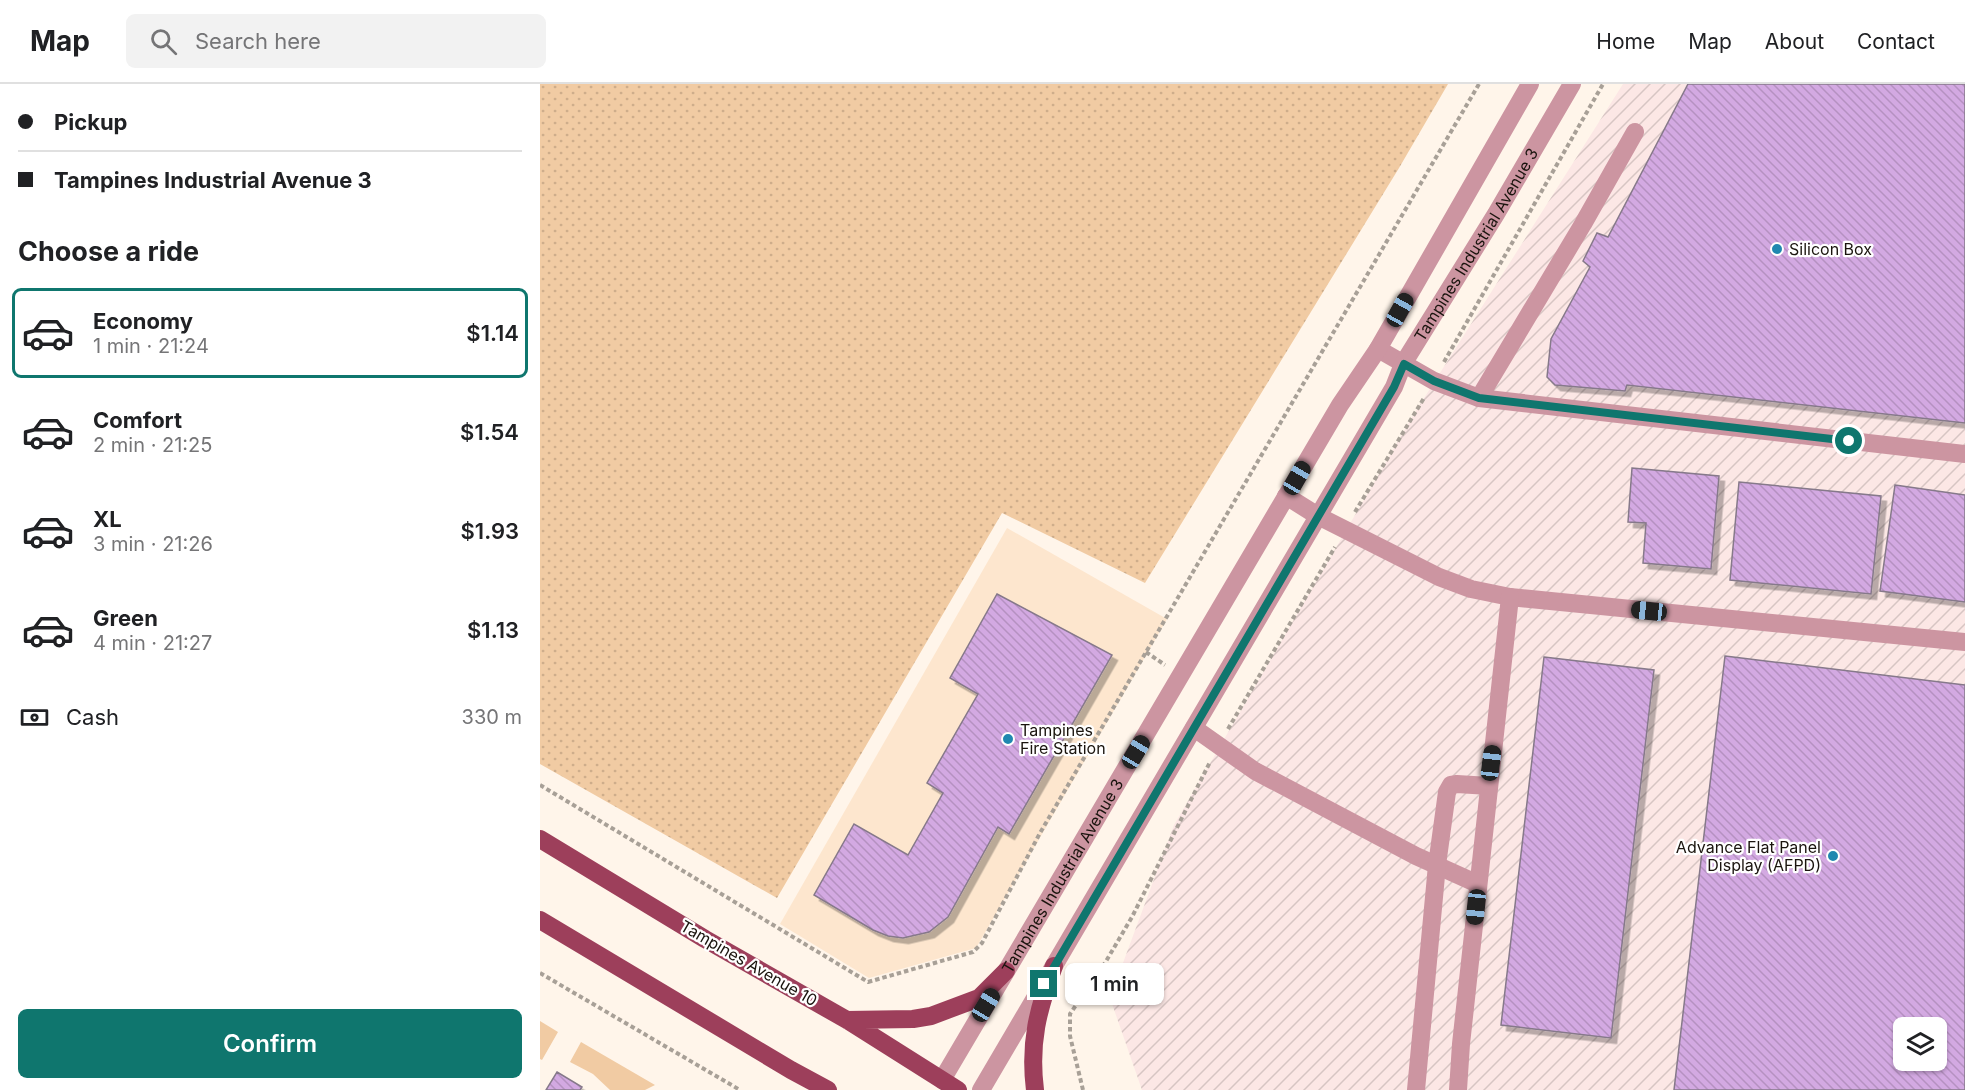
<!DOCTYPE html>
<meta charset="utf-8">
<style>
:root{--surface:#fff;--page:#f2f2f2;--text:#202124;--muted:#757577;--line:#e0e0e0;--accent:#0f766e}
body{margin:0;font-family:Inter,sans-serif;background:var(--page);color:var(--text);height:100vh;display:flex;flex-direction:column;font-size:22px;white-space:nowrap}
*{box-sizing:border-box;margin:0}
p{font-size:20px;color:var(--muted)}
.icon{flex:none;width:33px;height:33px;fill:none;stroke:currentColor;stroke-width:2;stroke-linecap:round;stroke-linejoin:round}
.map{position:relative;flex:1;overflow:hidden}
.drawer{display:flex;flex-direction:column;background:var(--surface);width:540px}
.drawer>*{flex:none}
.banner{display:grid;align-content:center;height:132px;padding:0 18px;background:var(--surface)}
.controls{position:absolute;left:1353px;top:933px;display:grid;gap:12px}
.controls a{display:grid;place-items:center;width:54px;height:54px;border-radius:9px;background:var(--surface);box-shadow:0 2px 4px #0004;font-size:30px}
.end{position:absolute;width:27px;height:27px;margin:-14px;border:8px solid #0f766e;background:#fff;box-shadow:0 0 0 3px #fff}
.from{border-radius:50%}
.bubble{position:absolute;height:42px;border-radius:9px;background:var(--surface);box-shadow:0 2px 4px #0004;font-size:20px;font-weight:600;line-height:42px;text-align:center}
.car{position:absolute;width:18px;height:36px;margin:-18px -9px;border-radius:8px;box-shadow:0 0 4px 2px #0007;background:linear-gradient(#222 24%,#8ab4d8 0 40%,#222 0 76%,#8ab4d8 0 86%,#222 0)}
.banner b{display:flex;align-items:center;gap:21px;height:57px;font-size:22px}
.banner b+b{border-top:2px solid var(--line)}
.banner i{width:15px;height:15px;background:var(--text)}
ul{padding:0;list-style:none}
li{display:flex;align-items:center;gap:18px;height:90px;margin:0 12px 9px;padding:0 6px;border:3px solid transparent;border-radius:9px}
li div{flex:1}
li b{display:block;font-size:22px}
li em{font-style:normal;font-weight:600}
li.active{border-color:var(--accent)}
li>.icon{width:54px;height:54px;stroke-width:1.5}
h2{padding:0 18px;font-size:27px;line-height:72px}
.pay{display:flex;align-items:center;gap:15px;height:66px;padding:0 18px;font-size:22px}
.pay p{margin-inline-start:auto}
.action{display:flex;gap:12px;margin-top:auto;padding:12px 18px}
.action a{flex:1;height:69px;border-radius:9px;background:var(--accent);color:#fff;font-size:24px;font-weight:600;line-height:69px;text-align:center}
header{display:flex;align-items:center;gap:36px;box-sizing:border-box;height:84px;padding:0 30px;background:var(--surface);border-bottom:2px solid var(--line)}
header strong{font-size:28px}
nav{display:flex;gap:33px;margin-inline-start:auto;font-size:21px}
.search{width:420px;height:54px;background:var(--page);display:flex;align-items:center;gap:15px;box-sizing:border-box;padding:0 21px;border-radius:9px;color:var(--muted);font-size:22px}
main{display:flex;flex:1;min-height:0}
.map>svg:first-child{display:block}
.built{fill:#fde6ce}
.industrial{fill:url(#industrial-furrows);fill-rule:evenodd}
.grass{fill:url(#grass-dots)}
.park{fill:#f1cba3}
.building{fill:url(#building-back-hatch);stroke:#86798a;stroke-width:1.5;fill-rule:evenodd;filter:url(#shadow)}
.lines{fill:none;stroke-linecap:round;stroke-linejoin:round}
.path{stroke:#a8a097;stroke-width:4;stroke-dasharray:4.5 3;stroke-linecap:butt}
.minor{stroke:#cc95a1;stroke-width:18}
.major{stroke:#9d3f5b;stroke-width:18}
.route{stroke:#0f766e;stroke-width:8}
.poi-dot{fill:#2088b0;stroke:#fff;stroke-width:2}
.labels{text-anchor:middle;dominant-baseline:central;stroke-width:4.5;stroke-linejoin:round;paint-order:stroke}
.street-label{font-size:16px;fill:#1a140e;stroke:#fff}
.poi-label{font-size:16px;fill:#1a140e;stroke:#fff;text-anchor:start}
</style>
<header>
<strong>Map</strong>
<div class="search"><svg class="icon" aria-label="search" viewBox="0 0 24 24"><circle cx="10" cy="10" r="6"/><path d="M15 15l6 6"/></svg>Search here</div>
<nav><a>Home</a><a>Map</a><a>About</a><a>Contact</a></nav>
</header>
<main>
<section class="drawer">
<div class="banner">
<b><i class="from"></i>Pickup</b>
<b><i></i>Tampines Industrial Avenue 3</b>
</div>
<h2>Choose a ride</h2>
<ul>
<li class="active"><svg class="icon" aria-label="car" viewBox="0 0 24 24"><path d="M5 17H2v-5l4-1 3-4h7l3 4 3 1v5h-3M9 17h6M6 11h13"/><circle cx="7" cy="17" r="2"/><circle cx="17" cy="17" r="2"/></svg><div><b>Economy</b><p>1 min · 21:24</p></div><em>$1.14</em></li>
<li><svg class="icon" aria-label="car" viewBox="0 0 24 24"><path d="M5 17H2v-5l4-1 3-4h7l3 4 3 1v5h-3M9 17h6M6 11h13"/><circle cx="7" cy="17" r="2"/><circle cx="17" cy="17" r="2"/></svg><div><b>Comfort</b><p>2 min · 21:25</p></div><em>$1.54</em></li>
<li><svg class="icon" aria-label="car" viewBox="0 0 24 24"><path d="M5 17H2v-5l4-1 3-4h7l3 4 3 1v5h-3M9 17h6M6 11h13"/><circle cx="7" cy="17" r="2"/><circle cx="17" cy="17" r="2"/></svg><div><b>XL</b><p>3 min · 21:26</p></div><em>$1.93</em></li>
<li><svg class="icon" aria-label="car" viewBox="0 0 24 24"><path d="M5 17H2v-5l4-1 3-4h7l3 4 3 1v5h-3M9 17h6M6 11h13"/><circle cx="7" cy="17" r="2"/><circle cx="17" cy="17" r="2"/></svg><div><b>Green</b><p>4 min · 21:27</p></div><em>$1.13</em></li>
</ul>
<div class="pay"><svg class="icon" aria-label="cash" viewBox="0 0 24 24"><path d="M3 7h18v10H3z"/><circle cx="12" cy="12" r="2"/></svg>Cash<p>330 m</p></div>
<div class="action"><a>Confirm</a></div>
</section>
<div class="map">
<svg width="1425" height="1006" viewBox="0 0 1425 1006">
<defs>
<pattern id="industrial-furrows" width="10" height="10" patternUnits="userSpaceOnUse" patternTransform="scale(1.5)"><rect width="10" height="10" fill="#fce7e5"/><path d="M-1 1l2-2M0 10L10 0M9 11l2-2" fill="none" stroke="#d7c5c3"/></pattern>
<pattern id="grass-dots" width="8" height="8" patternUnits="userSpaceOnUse" patternTransform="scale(1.5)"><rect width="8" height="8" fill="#f1cba3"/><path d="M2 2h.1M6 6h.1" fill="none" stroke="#cead8b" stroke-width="1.8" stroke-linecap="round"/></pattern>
<pattern id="building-back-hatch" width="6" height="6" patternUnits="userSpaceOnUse" patternTransform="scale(1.5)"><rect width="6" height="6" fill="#d3a9e2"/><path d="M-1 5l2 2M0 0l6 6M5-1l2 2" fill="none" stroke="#b591c1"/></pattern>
<filter id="shadow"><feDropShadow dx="5.5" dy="5.5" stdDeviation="0" flood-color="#0004"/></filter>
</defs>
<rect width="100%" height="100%" fill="#fff5ea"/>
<path class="built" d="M467,444L627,535L436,864L329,894L240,840Z"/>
<path class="industrial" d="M1083,0H1425V1006H602L570,914L634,741L874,330ZM1364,944H1396V976H1364Z"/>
<path class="grass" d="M0,0H908L859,84L605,499L462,429L237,814L0,680Z"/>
<path class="park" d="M0,937L18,948L2,976L0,975Z
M41,958L115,1001L105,1006H70L53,990L30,978Z"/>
<path class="building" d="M1148,0H1425V339L1087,301L1085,307L1015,301L1007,293L1011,255L1050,183L1043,177L1057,149L1068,153Z
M1092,384L1179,392L1171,485L1103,479L1106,439L1088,438Z
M1199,398L1341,412L1331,510L1190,496Z
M1355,401L1425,411V518L1340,507Z
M457,510L572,571L469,750L458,743L408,833L389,848L363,854L348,852L333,846L274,811L314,740L368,771L403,709L387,699L438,610L410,594Z
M1185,572L1425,601V1006H1134ZM1364,944H1396V976H1364Z
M1004,573L1114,586L1071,954L961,941Z
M17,988L42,1003L40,1006H6Z"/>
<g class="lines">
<path class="path" d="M904,278L1063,0
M815,428L884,314
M606,568L625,581
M688,645L795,463
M0,701L328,898L433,868L442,859L500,749L939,0
M0,889L200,1006
M543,1006L530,952V930L565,879L592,833L670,678"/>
<g class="minor">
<path d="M838,265L894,297L939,314L1425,370"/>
<path d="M939,314L1043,140L1095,48"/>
<path d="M746,412L778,432L899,493L931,505L970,513L1425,558"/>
<path d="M654,644L715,687L876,772L938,800"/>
<path id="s1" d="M402,996L800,321L838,265L990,0"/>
<path id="s2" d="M441,1006L854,303L863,280L956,130L1032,0"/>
<path d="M876,1006L897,781L907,708L911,701L917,700L949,702"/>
<path d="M918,1006L921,960L970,513"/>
</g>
<path class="major" d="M0,755L165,855L307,936L418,1006
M0,836L251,986L288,1006
M307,936L373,935L391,932L439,914L466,887
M495,1006C489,959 498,925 514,882"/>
</g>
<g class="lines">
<path class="route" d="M504,900L854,303L864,280L894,297L939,314L1309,357"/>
</g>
<g class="poi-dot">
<circle cx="1237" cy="165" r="6"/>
<circle cx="468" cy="655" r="6"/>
<circle cx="1293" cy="772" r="6"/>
</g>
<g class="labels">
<g class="street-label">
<text stroke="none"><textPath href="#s2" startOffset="980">Tampines Industrial Avenue 3</textPath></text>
<text stroke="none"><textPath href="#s1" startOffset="237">Tampines Industrial Avenue 3</textPath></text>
<text transform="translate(209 879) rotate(30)">Tampines Avenue 10</text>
</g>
<g class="poi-label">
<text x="1249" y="165">Silicon Box</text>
<text x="480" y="646">Tampines<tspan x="480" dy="18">Fire Station</tspan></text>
<text x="1281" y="763" text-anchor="end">Advance Flat Panel<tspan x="1281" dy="18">Display (AFPD)</tspan></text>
</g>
</g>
</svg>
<div class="controls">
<a><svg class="icon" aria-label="layers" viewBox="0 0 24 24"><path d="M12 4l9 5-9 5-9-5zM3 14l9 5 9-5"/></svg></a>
</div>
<i class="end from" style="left:1309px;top:357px"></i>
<i class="end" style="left:504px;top:900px"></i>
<div class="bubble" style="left:525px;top:879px;width:99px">1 min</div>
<i class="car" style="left:860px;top:226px;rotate:29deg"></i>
<i class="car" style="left:757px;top:394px;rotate:30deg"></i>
<i class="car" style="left:1109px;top:527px;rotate:276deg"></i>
<i class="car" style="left:596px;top:668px;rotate:31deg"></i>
<i class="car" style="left:951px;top:679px;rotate:7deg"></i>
<i class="car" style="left:936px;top:823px;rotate:186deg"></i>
<i class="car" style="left:446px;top:921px;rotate:31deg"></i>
</div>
</main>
